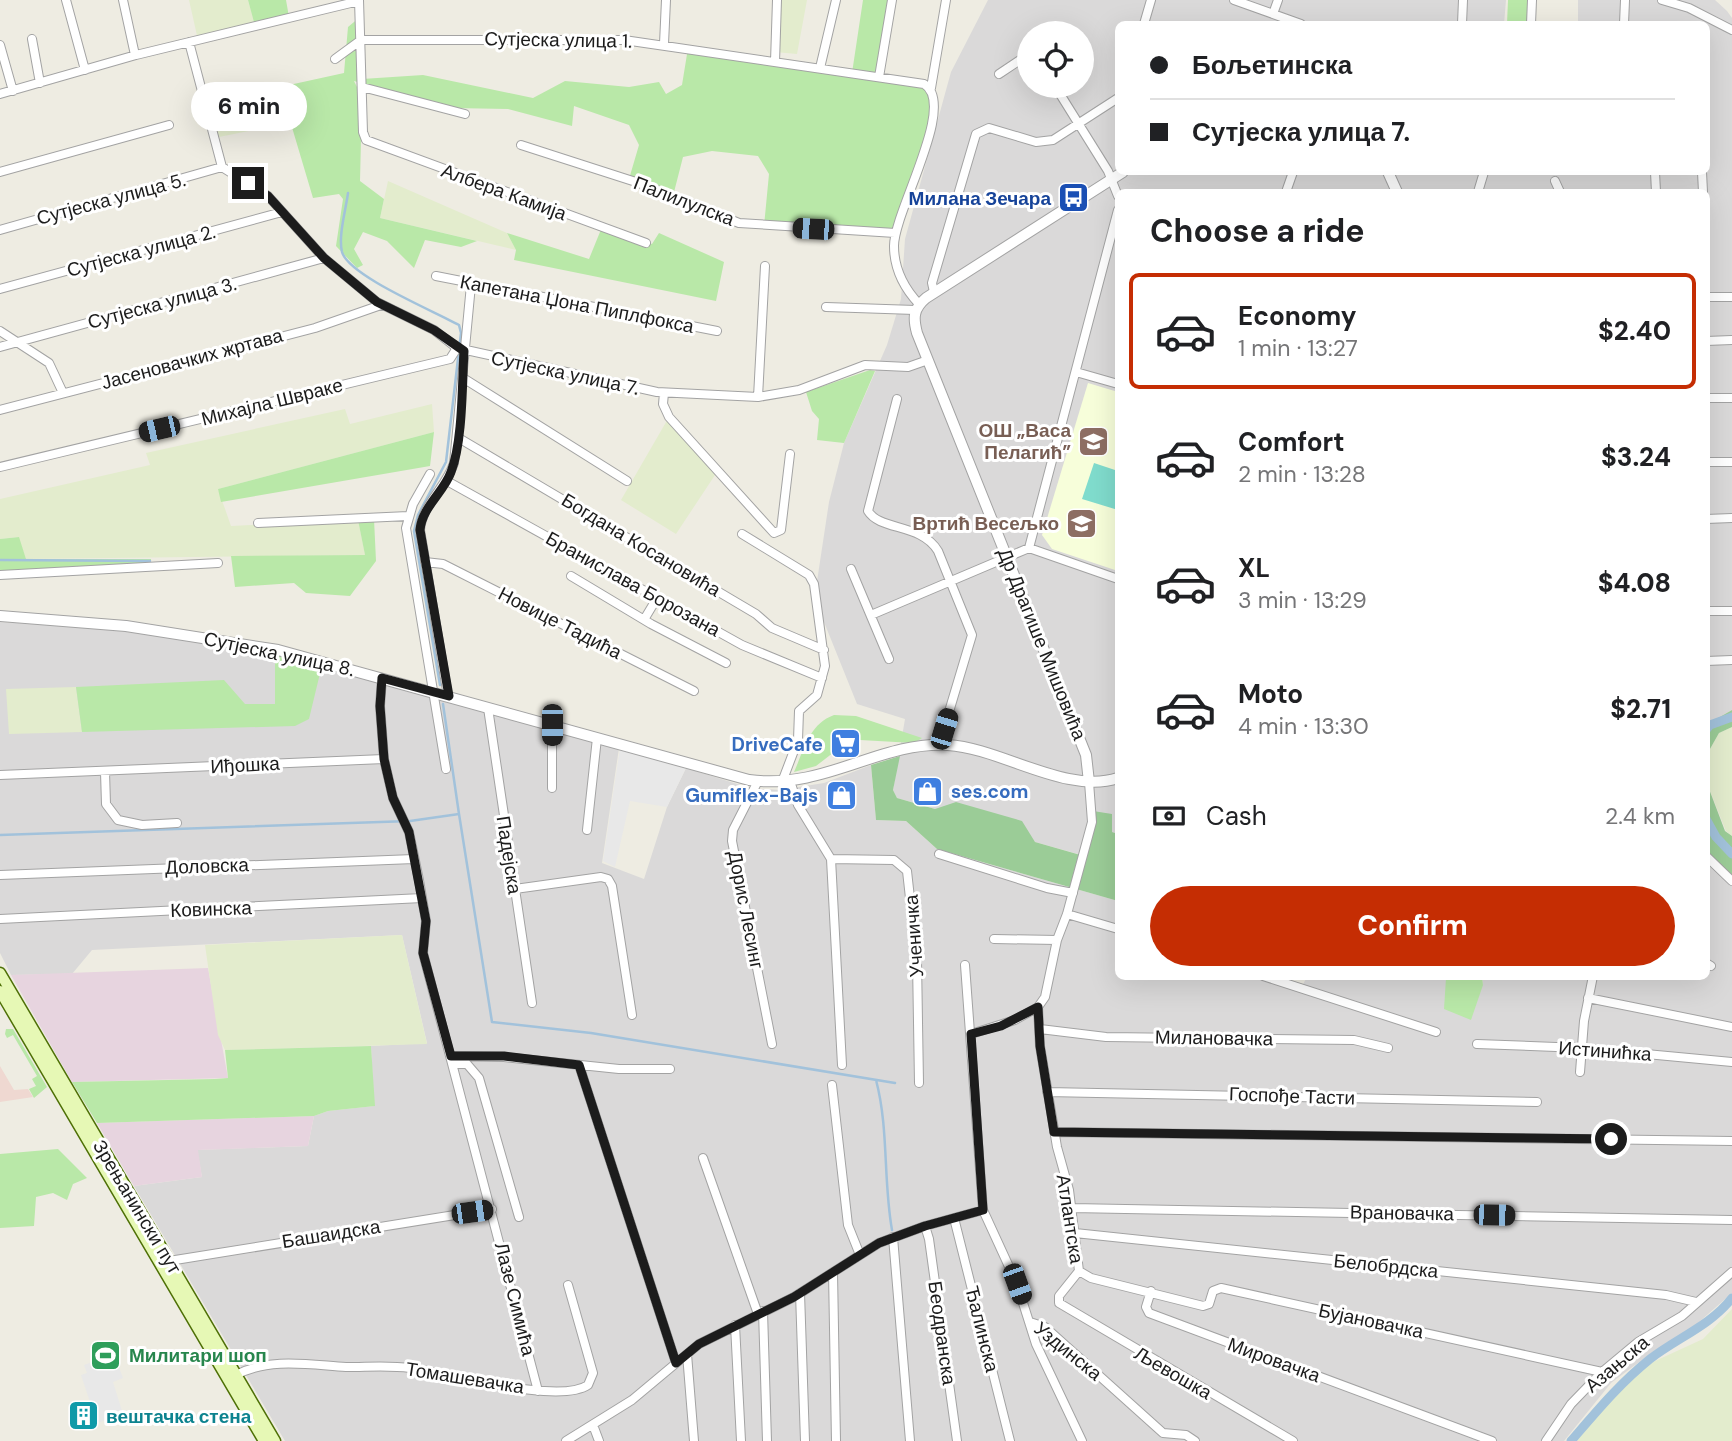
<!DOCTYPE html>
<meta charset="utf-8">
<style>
:root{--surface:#fff;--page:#f2f2f2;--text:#202124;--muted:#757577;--line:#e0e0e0;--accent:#c52d03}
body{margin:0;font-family:"DM Sans",sans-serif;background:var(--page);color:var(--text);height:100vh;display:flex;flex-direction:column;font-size:26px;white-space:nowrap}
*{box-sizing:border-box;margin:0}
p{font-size:23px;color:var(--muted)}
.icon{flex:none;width:38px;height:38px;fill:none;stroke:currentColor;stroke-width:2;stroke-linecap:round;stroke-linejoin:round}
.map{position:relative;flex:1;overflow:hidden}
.panel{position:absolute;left:1115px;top:189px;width:595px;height:791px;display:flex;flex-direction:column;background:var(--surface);border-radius:10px;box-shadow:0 7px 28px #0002}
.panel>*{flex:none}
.top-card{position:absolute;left:1115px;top:21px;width:595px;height:154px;border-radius:10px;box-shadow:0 7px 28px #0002;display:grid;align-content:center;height:154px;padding:0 35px;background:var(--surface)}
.buttons{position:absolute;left:1017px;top:21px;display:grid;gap:14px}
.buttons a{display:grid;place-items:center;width:77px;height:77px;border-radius:50%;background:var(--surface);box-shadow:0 7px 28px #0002;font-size:35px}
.end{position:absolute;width:32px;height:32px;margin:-16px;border:9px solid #1c1c1c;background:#fff;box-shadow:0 0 0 4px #fff}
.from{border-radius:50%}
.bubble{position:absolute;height:49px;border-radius:24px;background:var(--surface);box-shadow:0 7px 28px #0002;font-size:23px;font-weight:800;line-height:49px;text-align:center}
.car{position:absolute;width:21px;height:42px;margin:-21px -10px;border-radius:9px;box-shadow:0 0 5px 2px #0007;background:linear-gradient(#222 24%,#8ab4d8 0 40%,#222 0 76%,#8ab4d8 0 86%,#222 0)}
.top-card b{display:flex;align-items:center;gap:24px;height:66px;font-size:26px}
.top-card b+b{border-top:2px solid var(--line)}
.top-card i{width:18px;height:18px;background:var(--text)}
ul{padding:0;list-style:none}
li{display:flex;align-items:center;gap:21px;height:116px;margin:0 14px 10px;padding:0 21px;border:4px solid transparent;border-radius:10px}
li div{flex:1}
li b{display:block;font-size:26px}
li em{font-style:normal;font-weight:800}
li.on{border-color:var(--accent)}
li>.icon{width:63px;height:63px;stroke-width:1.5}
h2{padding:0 35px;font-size:32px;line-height:84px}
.pay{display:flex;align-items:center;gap:18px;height:77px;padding:0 35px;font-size:26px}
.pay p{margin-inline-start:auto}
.action{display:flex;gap:14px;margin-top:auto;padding:14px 35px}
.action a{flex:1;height:80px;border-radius:42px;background:var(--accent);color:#fff;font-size:28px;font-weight:800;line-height:80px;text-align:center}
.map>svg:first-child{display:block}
.residential{fill:#dad9d9;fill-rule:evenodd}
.commercial{fill:#efd8d1}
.industrial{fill:#e7d4df}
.education{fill:#f7feda}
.farmland{fill:#e3eccd}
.grass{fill:#b9e8a8}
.forest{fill:#9bcc97}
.pitch{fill:#80dccd}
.parking{fill:#e8e8e8}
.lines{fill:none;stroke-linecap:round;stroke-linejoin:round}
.stream{stroke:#a2c2db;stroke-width:2.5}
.canal{stroke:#a2c2db;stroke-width:9}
.minor-casing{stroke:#a3a3a3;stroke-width:10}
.tertiary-casing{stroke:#a3a3a3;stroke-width:12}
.secondary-casing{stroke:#4e7006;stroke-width:13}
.minor{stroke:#fff;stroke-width:8}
.tertiary{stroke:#fff;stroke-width:10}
.secondary{stroke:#e6f8b5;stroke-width:10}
.route{stroke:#1c1c1c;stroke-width:9}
.labels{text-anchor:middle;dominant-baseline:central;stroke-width:6;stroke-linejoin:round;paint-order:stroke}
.street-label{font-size:19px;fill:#1c1c1c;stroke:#fff}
.transit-label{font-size:19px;font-weight:bold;fill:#164399;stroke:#fff;text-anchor:end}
.education-label{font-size:19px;font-weight:bold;fill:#785e54;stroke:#fff;text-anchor:end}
.shop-label{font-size:19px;font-weight:bold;fill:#366cbe;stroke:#fff;text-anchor:end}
.leisure-label{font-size:19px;font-weight:bold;fill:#27864d;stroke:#fff;text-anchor:start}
.culture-label{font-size:19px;font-weight:bold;fill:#0d838f;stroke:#fff;text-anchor:start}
</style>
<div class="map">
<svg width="1732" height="1441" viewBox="0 0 1732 1441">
<rect width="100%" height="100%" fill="#eeece2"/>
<path class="residential" d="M988,0H1506L1504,24H1118V172H1706V24H1578V0H1715L1727,11L1732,18V710L1706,725V192H1118V834L1112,832L1085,856L1035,842L945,808L935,809L897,798L893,790L905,719L857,704L824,622L816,588L829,502L844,443L887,345L901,299L905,239L951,72ZM1029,33H1082V86H1029Z
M0,622L88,627L181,639L319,664L619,748L602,863L644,879L667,807L686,768L750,788L780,790L824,783L871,765L876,820L906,821L937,849L1118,901V976L1271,977L1302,986L1307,977L1446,978L1483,985L1482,977L1706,976V854L1732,880V1293L1691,1329L1654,1351L1611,1383L1564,1441H285L134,1186L202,1177L197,1150L308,1146L314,1116L328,1111L374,1106L371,1046L427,1043L402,935L92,950L72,974L11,975L0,953Z"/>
<path class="commercial" d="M0,1066L14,1090L28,1089L33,1097L0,1102Z"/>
<path class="industrial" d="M208,968L228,1078L72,1082L11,975Z
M314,1116L308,1146L198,1150L202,1177L134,1186L97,1123Z"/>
<path class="education" d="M1088,383L1118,392V571L1052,549L1042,535Z"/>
<path class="farmland" d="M189,0H248L255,26L198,40Z
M781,0H807L797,54L775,52Z
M285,100L292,122L214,138L210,120Z
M388,181L507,233L516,250L380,218Z
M432,404L434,432L218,489L231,526L358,520L365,555L26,559L18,537L0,539V499L150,465L146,453L345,409L350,424Z
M669,417L717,472L676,534L621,500Z
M76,687L82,732L9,734L6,689Z
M1732,727V836L1726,831L1706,781V756L1719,733Z
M402,935L427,1044L225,1050L218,1035L205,945Z
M1732,1309V1441H1577L1618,1388L1653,1362L1703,1339Z"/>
<path class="grass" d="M248,0H286L289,17L255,26Z
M863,0H892L879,77L924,84L934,112L895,233L764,226L769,174L758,156L712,151L683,157L673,196L629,179L639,145L629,125L574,106L572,126L508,109L452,108L354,81L362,97L360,181L384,199L380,218L477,241L461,247L425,240L414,268L387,241L363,232L354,249L363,265L357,268L336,246L343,199L339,194L313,198L280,87L344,73L348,27L360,17L362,79L423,75L533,98L565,81L629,87L659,82L666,94L682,85L688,48L852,73Z
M1508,0H1529L1528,24H1507Z
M602,227L652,244L659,233L724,262L716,301L514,260L516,250L507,233L589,259Z
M870,370L875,371L844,443L817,440L819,419L812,411L806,392Z
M434,432L430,466L221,502L218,489Z
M374,519L376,561L350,596L306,593L294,583L235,587L231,556L365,555L358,520Z
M19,537L26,559H151V564L0,572V539Z
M275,655L322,665L309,719L295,726L82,732L76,687L224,680L245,704H275Z
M834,715L856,716L922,738L914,743L860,740L856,731L835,738L838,749L816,766L794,772C804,750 809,724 834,715Z
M1406,977H1482L1483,985L1471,1020L1444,1009L1446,978Z
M6,1029H13L47,1087L34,1098L29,1089L36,1086L32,1079L37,1076L13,1035L7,1038L5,1034Z
M371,1046L375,1106L328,1111L314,1116L97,1123L72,1082L215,1079L228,1078L225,1050Z
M58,1149L87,1178L73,1184L67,1200L53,1193L36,1197L34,1226L0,1228V1154Z"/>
<path class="forest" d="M1732,710V727L1719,733L1706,756V725Z
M900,756L893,790L897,798L935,809L956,802L1022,821L1035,842L1084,856L1093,811L1112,814V832L1118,834V901L937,849L906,821L876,820L871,765Z
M1706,781L1725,831L1732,836V880L1706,854Z"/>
<path class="pitch" d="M1094,463L1118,471V510L1082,499Z"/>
<path class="parking" d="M620,748L686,768L667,807L630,801L615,867L603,861Z
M114,1354L123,1378L113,1382L123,1414L97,1423L81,1375L87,1373L84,1365Z"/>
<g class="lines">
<path class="stream" d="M348,193C346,209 338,236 342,252C349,276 434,311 459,325L461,333L446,462L418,515L414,531L440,685
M0,560L150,561
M443,704L459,814
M0,835L410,821L459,814L492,1022L591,1033L895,1083
M876,1080C889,1129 883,1180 892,1230"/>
<path class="canal" d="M1706,730L1710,725L1732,717
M1706,819L1716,837L1732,854
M1571,1441C1597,1411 1619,1384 1650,1359C1677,1338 1710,1326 1732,1298"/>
<defs>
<path id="minor" d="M66,0L85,70
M123,0L135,55
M359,0L363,132L366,140L646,243
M1234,0L1301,24
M1662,0L1689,8L1732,30
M1273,14L1278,0
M1144,24L1151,0
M1462,24L1463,0
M1531,24L1532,0
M1624,24L1625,0
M1060,33L1067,29
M32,39L40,83
M361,40H624L924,84C958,104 894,211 894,246C894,268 904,288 919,304
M189,42L222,167L268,196L324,258L377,302L434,330L457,348L657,392L758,397L799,390L865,365L908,367L928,360
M664,44L666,0
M0,45L13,91
M335,59L361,40
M775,62L777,0
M820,68L836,0
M999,74L1029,54
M879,77L892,0
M1055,86L1108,171L1118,196
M362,87L465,114
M931,88L946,0
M0,94L136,55L359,1
M521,145L639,183L739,223L895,233
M0,172L169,125
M1655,172L1656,192
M1702,172L1703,192
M1555,181L1560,192
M1286,192L1293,172
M1478,192L1484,172
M0,230L222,167
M436,276L717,331
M0,289L282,212
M934,292L932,283L976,134L989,128L1036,142L1053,140L1118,98
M1706,297H1732
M826,307L915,310
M0,331L49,363L63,393
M1706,341L1732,340
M0,347L324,258
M1076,372L1118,384
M463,378L627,481
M664,393L663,404L669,417L774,533L781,530L790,454
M758,397L765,266
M1706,398H1732
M897,399L868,511C880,531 921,523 938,551L972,635L942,735V744
M0,410L315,328L381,305
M457,437L756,614L772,628L824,650
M1706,462H1732
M0,467L450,359L457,348
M430,474L413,504L406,528L446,769
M447,481L742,645L822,678
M1706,519L1732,518
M258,523L408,516
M742,534L809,575L814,584L825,666L817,695L799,711L798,740L782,782
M1029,548L1118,210
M1029,548L1118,579
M425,562L443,564L694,691
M851,569L889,659
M0,575L218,563
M571,576L651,624L726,663
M1706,611H1732
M871,615L1029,548
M645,618L657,598
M1706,661L1732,660
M382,678L380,706L384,759L393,798L409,832L419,880L426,921L423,953L538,1391
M448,696L420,530C422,505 447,486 454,463L471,285
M488,708L532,1003
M105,772L106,804L118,820L142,825L177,823
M0,775L384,759
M758,781L733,830L732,841L772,1044
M790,781L798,805L831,859L842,1065
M552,788V725
M587,830L597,738
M939,854L1047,888L1073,893
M1706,856L1732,881
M831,859L894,860L907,871L917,961L919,1083
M0,875L414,859
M515,889L601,877L608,879L612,886L632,1015
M1067,914L1118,929
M0,919L422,898
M994,939L1057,940
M1706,963L1711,966
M965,965L983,1210L1017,1284L1036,1344L1082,1441
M1263,976L1436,1032
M1588,998L1732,1027
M1038,1007L1040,1046L1057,1147L1069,1190L1079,1271L1059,1296V1303L1293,1441
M1040,1029L1106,1037L1354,1040L1388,1048
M971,1034L1015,1020L1038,1007L1045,997L1057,940L1067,914L1092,822L1089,782
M1477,1044L1582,1048L1732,1062
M451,1056L504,1057L619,1069H670
M453,1064H467L479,1078L519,1217
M579,1065L676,1363
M1580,1072L1584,1021L1593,976
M832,1085L848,1225L860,1255
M1047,1092L1537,1102
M1054,1132L1732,1141
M703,1158L758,1314
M1072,1208L1732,1220
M954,1218L1010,1441
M925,1226L929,1239L957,1441
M1075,1233L1666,1295L1696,1302
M893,1237L910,1441
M169,1261L492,1209
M1079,1271L1091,1278L1203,1306L1209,1304L1213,1291L1221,1288L1602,1372
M833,1272L836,1441
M1151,1291L1146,1307L1149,1313L1492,1441
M800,1293L805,1441
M763,1311L767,1441
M1030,1322L1045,1327L1163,1433L1186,1435L1195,1441
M735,1325L741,1441
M687,1354L694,1441
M236,1375C269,1357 311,1365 346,1367C368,1367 389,1365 410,1368C449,1373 559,1405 588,1385L593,1373L568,1285
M593,1425L599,1441
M566,1441L632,1400L699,1344L794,1297L879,1243L925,1226L983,1210
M1546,1441L1571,1404L1602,1372L1638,1342L1682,1316L1732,1272"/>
<path id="tertiary" d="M1388,172L1397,192
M0,616L126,626L278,650L749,780C826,790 879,741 948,745C1001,748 1066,795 1118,778
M1089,782L1086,755L917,333C913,318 913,309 926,298L1123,172"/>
<path id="secondary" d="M0,973L275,1441
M0,991L264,1441"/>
</defs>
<use href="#minor" class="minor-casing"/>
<use href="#tertiary" class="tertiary-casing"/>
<use href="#secondary" class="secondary-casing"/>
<use href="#minor" class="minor"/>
<use href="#tertiary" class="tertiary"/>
<use href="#secondary" class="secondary"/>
</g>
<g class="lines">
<path class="route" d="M248,183L268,196L324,258L377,302L434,330L464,351C462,384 463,441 451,472C444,492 422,507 420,530L449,696L382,678L380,706L384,759L393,798L409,832L426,921L423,953L451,1056H504L579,1065L676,1363L699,1344L794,1297L879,1243L925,1226L983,1210L971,1034L1001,1026L1038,1007L1040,1046L1054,1132L1611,1139"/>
</g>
<defs>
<symbol id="bus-square" viewBox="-11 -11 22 22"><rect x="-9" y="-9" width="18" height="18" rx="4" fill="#1a4fb4" stroke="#fff"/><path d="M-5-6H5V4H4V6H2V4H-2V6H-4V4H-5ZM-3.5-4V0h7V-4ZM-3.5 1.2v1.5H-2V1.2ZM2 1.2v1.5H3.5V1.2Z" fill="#fff"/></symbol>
<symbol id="school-square" viewBox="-11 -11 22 22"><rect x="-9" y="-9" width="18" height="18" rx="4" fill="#8d6e63" stroke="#fff"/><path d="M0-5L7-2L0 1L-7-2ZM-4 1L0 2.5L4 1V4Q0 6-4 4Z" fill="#fff"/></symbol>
<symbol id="supermarket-square" viewBox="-11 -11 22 22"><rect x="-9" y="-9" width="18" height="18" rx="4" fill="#3f7fe0" stroke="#fff"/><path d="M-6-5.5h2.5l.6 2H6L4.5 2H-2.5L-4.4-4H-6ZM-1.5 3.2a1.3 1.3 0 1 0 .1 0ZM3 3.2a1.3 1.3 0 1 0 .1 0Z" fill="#fff"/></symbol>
<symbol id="shop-square" viewBox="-11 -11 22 22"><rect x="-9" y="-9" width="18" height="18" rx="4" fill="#3f7fe0" stroke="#fff"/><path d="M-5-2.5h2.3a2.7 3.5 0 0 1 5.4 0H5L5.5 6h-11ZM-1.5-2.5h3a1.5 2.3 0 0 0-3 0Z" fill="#fff"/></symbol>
<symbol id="stadium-square" viewBox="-11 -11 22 22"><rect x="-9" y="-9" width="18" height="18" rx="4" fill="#2e9e5b" stroke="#fff"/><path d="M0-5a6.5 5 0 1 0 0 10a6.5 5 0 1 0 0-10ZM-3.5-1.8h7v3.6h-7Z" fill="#fff"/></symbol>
<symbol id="building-square" viewBox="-11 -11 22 22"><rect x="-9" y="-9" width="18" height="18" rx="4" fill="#0f9aa8" stroke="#fff"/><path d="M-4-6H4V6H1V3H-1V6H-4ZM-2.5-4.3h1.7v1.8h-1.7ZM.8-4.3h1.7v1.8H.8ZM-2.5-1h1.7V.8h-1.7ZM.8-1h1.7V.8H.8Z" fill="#fff"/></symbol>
</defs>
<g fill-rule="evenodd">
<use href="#bus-square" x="1056" y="180" width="35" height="35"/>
<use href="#school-square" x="1076" y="424" width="35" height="35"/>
<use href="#school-square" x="1064" y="506" width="35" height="35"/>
<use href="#supermarket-square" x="828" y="726" width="35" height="35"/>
<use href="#shop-square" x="910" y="774" width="35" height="35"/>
<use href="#shop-square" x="824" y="778" width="35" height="35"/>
<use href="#stadium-square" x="88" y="1338" width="35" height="35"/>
<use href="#building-square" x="66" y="1398" width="35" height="35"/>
</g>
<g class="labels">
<g class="street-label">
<text transform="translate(558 40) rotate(1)">Сутјеска улица 1.</text>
<text transform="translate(504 192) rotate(20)">Албера Камија</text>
<text transform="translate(111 199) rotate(-15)">Сутјеска улица 5.</text>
<text transform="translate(684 201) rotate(21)">Палилулска</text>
<text transform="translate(141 251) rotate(-15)">Сутјеска улица 2.</text>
<text transform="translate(162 303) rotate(-15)">Сутјеска улица 3.</text>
<text transform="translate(577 304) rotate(11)">Капетана Џона Пиплфокса</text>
<text transform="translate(192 359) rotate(-15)">Јасеновачких жртава</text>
<text transform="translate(565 373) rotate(12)">Сутјеска улица 7.</text>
<text transform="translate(272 402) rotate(-14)">Михајла Швраке</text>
<text transform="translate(641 545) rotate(31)">Богдана Косановића</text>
<text transform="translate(633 584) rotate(29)">Бранислава Борозана</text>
<text transform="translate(560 623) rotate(27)">Новице Тадића</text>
<text transform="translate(1042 644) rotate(68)">Др Драгише Мишовића</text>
<text transform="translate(279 654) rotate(12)">Сутјеска улица 8.</text>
<text transform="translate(245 765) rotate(-3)">Иђошка</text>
<text transform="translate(509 855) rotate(81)">Падејска</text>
<text transform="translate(207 866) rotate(-2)">Доловска</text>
<text transform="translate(211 909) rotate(-2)">Ковинска</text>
<text transform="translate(746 910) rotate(79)">Дорис Лесинг</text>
<text transform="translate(914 936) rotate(-94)">Ученичка</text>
<text transform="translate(1214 1038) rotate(1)">Милановачка</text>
<text transform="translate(1605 1051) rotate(4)">Истинићка</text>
<text transform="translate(1292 1096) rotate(2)">Госпође Тасти</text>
<text transform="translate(137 1207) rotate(59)">Зрењанински пут</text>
<text transform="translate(1402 1213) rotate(1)">Врановачка</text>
<text transform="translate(1070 1219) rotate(81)">Атлантска</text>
<text transform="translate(331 1234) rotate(-9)">Башаидска</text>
<text transform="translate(1386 1266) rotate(6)">Белобрдска</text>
<text transform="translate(515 1299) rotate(76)">Лазе Симића</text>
<text transform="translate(1371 1321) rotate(12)">Бујановачка</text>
<text transform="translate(982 1329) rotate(76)">Ђалинска</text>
<text transform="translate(942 1333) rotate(82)">Беодранска</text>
<text transform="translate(1068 1351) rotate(39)">Уздинска</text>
<text transform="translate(1274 1360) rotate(20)">Мировачка</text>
<text transform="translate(1617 1364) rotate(-40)">Азањска</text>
<text transform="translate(1173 1373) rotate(30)">Љевошка</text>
<text transform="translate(465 1378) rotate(9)">Томашевачка</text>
</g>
<g class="transit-label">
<text x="1051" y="198">Милана Зечара</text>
</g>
<g class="education-label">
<text x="1071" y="430">ОШ „Васа<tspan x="1071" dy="22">Пелагић”</tspan></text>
<text x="1059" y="523">Вртић Весељко</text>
</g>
<g class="shop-label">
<text x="823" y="744">DriveCafe</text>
<text x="951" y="791" text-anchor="start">ses.com</text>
<text x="818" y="795">Gumiflex-Bajs</text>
</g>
<g class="leisure-label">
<text x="129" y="1355">Милитари шоп</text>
</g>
<g class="culture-label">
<text x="106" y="1416">вештачка стена</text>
</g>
</g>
</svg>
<div class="buttons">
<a><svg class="icon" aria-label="locate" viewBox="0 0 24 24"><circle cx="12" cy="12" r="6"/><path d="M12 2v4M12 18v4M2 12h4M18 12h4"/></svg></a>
</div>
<i class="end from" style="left:1611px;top:1139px"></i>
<i class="end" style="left:248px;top:183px"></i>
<div class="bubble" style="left:191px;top:82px;width:116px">6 min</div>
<i class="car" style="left:813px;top:229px;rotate:273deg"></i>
<i class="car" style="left:159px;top:429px;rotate:257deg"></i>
<i class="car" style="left:552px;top:725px;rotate:180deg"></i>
<i class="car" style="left:944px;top:729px;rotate:17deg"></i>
<i class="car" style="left:472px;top:1212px;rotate:82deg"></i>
<i class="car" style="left:1494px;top:1215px;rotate:91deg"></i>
<i class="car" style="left:1017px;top:1284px;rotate:160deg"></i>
<div class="top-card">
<b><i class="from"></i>Бољетинска</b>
<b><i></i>Сутјеска улица 7.</b>
</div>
<section class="panel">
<h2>Choose a ride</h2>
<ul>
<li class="on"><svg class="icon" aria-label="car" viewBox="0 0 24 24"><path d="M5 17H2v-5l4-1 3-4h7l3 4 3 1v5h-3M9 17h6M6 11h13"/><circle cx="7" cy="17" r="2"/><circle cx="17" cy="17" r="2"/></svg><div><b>Economy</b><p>1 min · 13:27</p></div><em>$2.40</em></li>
<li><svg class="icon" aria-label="car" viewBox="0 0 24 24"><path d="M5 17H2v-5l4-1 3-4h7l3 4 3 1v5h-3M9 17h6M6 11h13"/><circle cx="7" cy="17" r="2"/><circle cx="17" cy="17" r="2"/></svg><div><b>Comfort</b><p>2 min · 13:28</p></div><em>$3.24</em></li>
<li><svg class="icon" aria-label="car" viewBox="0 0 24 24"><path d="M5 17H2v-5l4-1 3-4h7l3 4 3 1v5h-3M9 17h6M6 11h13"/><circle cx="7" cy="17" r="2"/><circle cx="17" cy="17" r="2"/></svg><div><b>XL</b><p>3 min · 13:29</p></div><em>$4.08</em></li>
<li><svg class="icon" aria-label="car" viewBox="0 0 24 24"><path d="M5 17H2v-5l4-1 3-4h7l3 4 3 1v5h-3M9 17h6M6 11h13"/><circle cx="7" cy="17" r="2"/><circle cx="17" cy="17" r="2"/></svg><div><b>Moto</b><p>4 min · 13:30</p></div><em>$2.71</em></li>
</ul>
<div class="pay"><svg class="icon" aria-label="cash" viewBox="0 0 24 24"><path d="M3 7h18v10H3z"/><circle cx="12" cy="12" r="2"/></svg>Cash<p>2.4 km</p></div>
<div class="action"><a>Confirm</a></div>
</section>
</div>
